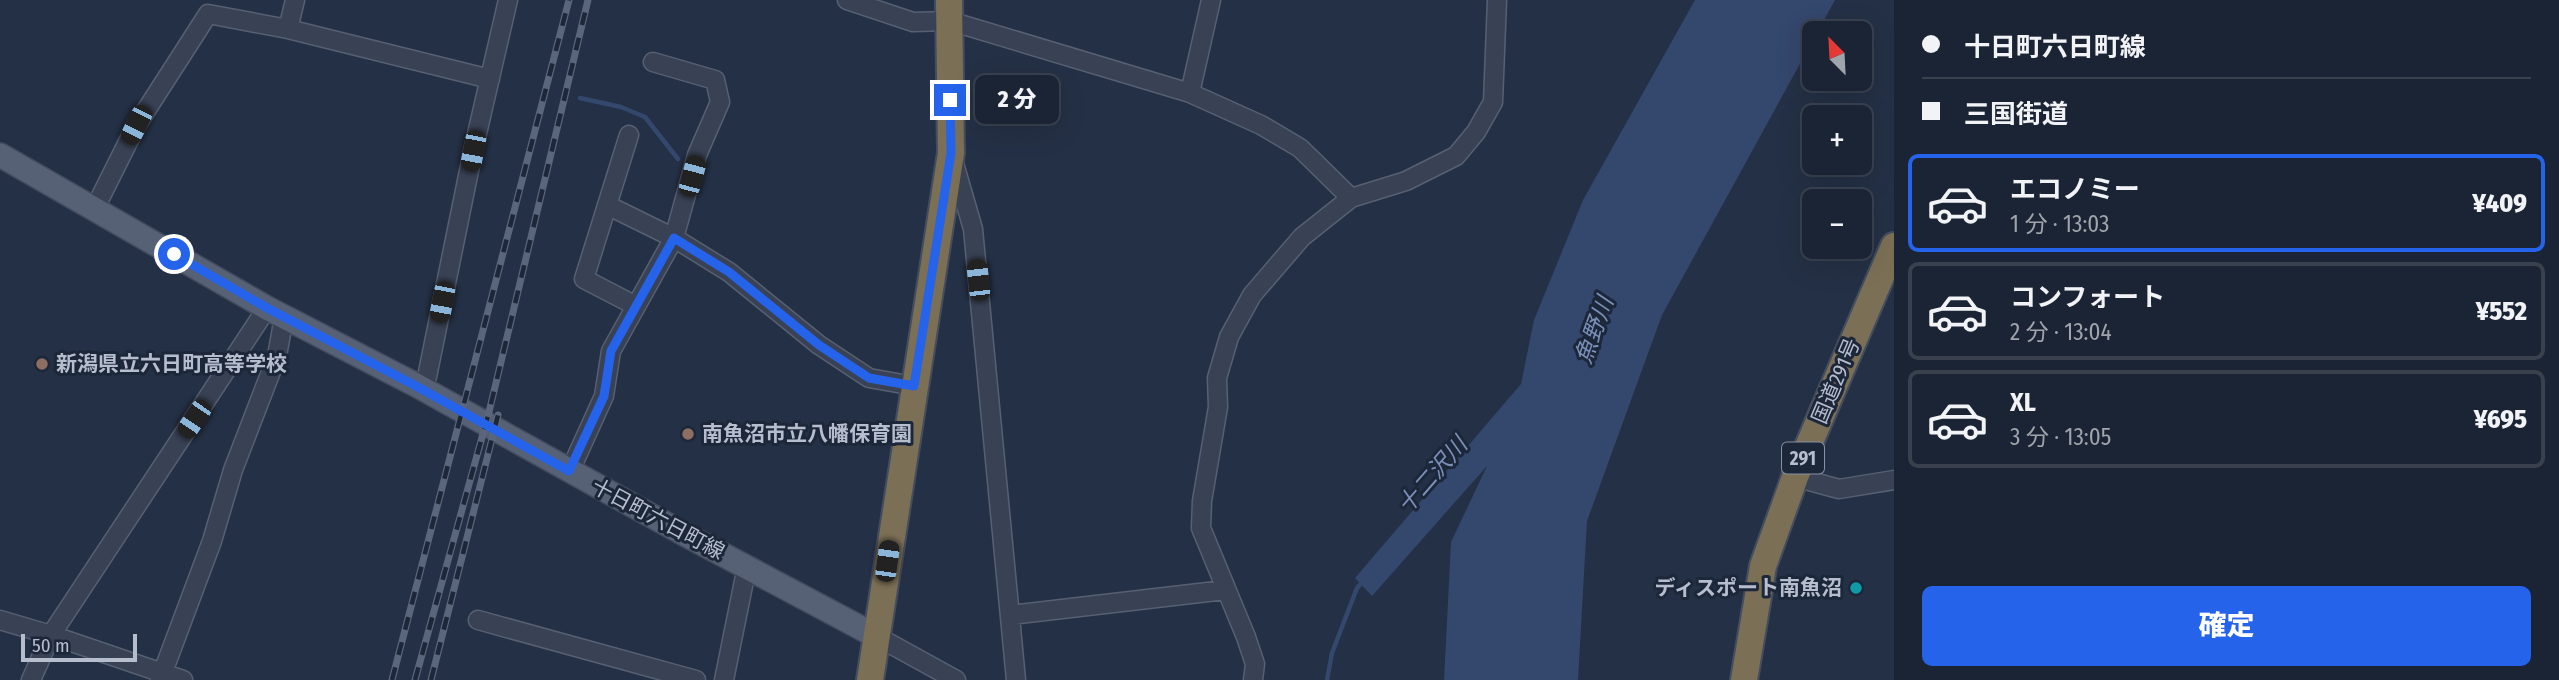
<!DOCTYPE html>
<html lang="ja">
<meta charset="utf-8">
<style>
:root{--surface:#1b2434;--page:#242c3c;--text:#f1f3f6;--muted:#a0a4ac;--line:#39414f;--accent:#2563eb}
body{margin:0;font-family:"Fira Sans Condensed","Noto Sans JP",sans-serif;background:var(--page);color:var(--text);height:100vh;display:flex;flex-direction:column;font-size:26px;white-space:nowrap}
*{box-sizing:border-box;margin:0}
p{font-size:23px;color:var(--muted)}
.icon{flex:none;width:38px;height:38px;fill:none;stroke:currentColor;stroke-width:2;stroke-linecap:round;stroke-linejoin:round}
.map{position:relative;flex:1;overflow:hidden}
.side{display:flex;flex-direction:column;background:var(--surface);width:665px}
.side>*{flex:none}
.hud{display:grid;align-content:center;height:154px;padding:0 28px;background:var(--surface)}
.needle{width:46px;rotate:336deg}
.fabs{position:absolute;left:1802px;top:21px;display:grid;gap:14px}
.fabs a{display:grid;place-items:center;width:70px;height:70px;border-radius:10px;background:var(--surface);box-shadow:0 7px 28px #0002,0 0 0 2px var(--line);font-size:35px}
.scale{position:absolute;left:21px;bottom:18px;width:116px;box-sizing:border-box;padding-left:7px;border:4px solid #b6bece;border-top:0;font-size:19px;line-height:24px;white-space:nowrap;color:#b6bece;-webkit-text-stroke:5px #1d273a;paint-order:stroke}
.end{position:absolute;width:32px;height:32px;margin:-16px;border:9px solid #2563eb;background:#fff;box-shadow:0 0 0 4px #fff}
.from{border-radius:50%}
.bubble{position:absolute;height:49px;border-radius:10px;background:var(--surface);box-shadow:0 7px 28px #0002,0 0 0 2px var(--line);font-size:23px;font-weight:800;line-height:49px;text-align:center}
.car{position:absolute;width:21px;height:42px;margin:-21px -10px;border-radius:9px;box-shadow:0 0 5px 2px #0007;background:linear-gradient(#222 24%,#8ab4d8 0 40%,#222 0 76%,#8ab4d8 0 86%,#222 0)}
.hud b{display:flex;align-items:center;gap:24px;height:66px;font-size:26px}
.hud b+b{border-top:2px solid var(--line)}
.hud i{width:18px;height:18px;background:var(--text)}
ul{padding:0;list-style:none}
li{display:flex;align-items:center;gap:21px;height:98px;margin:0 14px 10px;padding:0 14px;border:4px solid var(--line);border-radius:10px}
li div{flex:1}
li b{display:block;font-size:26px}
li em{font-style:normal;font-weight:800}
li.selected{border-color:var(--accent)}
li>.icon{width:63px;height:63px;stroke-width:1.5}
.cta{display:flex;gap:14px;margin-top:auto;padding:14px 28px}
.cta a{flex:1;height:80px;border-radius:10px;background:var(--accent);color:#fff;font-size:28px;font-weight:800;line-height:80px;text-align:center}
main{display:flex;flex:1;min-height:0}
.map>svg:first-child{display:block}
.water{fill:#34476c}
.lines{fill:none;stroke-linecap:round;stroke-linejoin:round}
.stream{stroke:#34476c;stroke-width:4.5}
.minor-casing{stroke:#576072;stroke-width:21}
.major-casing{stroke:#424b5e;stroke-width:26}
.highway-casing{stroke:#434d5f;stroke-width:30}
.minor{stroke:#394255;stroke-width:18}
.major{stroke:#576175;stroke-width:23}
.highway{stroke:#7b6f55;stroke-width:26}
.rail-casing{stroke:#5a667c;stroke-width:7}
.rail{stroke:#1d273a;stroke-width:4.5;stroke-dasharray:13;stroke-linecap:butt}
.route{stroke:#2563eb;stroke-width:9}
.education-dot{fill:#8d6e63;stroke:#1d273a;stroke-width:2.5}
.culture-dot{fill:#0f9aa8;stroke:#1d273a;stroke-width:2.5}
.labels{text-anchor:middle;dominant-baseline:central;stroke-width:6;stroke-linejoin:round;paint-order:stroke}
.shield{fill:#1d273a;stroke:#8891a2;stroke-width:2}
.shield-label{font-size:19px;font-weight:bold;fill:#b6bece}
.poi-label{font-size:21px;font-weight:bold;fill:#b6bece;stroke:#1d273a;text-anchor:start}
.street-label{font-size:21px;fill:#b6bece;stroke:#1d273a}
.water-label{font-size:23px;font-style:italic;fill:#7b90b8;stroke:#1d273a}
</style>
<main>
<div class="map">
<svg width="1894" height="680" viewBox="0 0 1894 680">
<rect width="100%" height="100%" fill="#243045"/>
<path class="water" d="M1695,0H1835L1662,315L1587,521L1578,680H1444L1451,542L1487,466L1372,596L1355,578L1521,384L1534,320L1583,200Z"/>
<g class="lines">
<path class="stream" d="M580,98L621,107L645,117L678,159
M1327,680L1332,653L1357,588L1364,580"/>
<defs>
<path id="minor" d="M847,0L913,22L950,21L1190,93L1261,125L1300,148L1351,198
M288,29L295,0
M1190,93L1211,0
M629,135L584,279L636,306
M953,160L973,229L1016,680
M607,205L674,238L729,272L819,345L869,378L914,386
M95,208L136,126L208,14L288,29L490,79
M416,385L427,377L473,151L508,0
M570,471L604,396L611,351L674,238L697,155L720,102L715,80L653,62
M1795,477L1839,489L1894,480
M1011,615L1225,590
M0,620L51,635L183,680
M478,620L696,680
M876,636L956,680
M31,680L51,635L267,308
M160,680L212,541L233,470L277,356L284,317
M724,680L747,566
M1253,680L1255,664L1246,637L1201,528L1202,501L1218,407L1217,378L1229,337L1252,295L1302,237L1351,198L1406,181L1456,156L1476,132L1493,102L1497,0"/>
<path id="major" d="M0,155L267,308L416,385L686,535L876,636"/>
<path id="highway" d="M870,680L951,153L949,0
M1744,680L1763,566L1795,477L1894,246"/>
</defs>
<use href="#minor" class="minor-casing"/>
<use href="#major" class="major-casing"/>
<use href="#highway" class="highway-casing"/>
<use href="#minor" class="minor"/>
<use href="#major" class="major"/>
<use href="#highway" class="highway"/>
<defs>
<path id="rail" d="M392,680L569,0
M415,680L489,412L588,0
M431,680L498,415"/>
</defs>
<use href="#rail" class="rail-casing"/>
<use href="#rail" class="rail"/>
</g>
<g class="lines">
<path class="route" d="M174,254L267,308L416,386L569,471L604,396L611,351L674,238L729,272L819,345L869,378L914,386L951,153L950,100"/>
</g>
<g class="education-dot">
<circle cx="42" cy="364" r="7"/>
<circle cx="688" cy="434" r="7"/>
</g>
<circle class="culture-dot" cx="1856" cy="588" r="7"/>
<g class="labels">
<rect class="shield" x="1782" y="442.5" width="42" height="31" rx="5"/>
<g class="shield-label">
<text x="1803" y="458">291</text>
</g>
<g class="poi-label">
<text x="56" y="364">新潟県立六日町高等学校</text>
<text x="702" y="434">南魚沼市立八幡保育園</text>
<text x="1842" y="588" text-anchor="end">ディスポート南魚沼</text>
</g>
<g class="street-label">
<text transform="translate(1836 381) rotate(-67)">国道291号</text>
<text transform="translate(658 519) rotate(28)">十日町六日町線</text>
</g>
<g class="water-label">
<text transform="translate(1594 330) rotate(-70)">魚野川</text>
<text transform="translate(1432 475) rotate(-49)">十二沢川</text>
</g>
</g>
</svg>
<div class="fabs">
<a><svg class="needle" viewBox="-14 -14 28 28"><path d="M0-13l5 13h-10z" fill="#e53935"/><path d="M0 13l5-13h-10z" fill="#a0a4ac"/></svg></a>
<a>+</a>
<a>−</a>
</div>
<div class="scale">50 m</div>
<i class="end from" style="left:174px;top:254px"></i>
<i class="end" style="left:950px;top:100px"></i>
<div class="bubble" style="left:975px;top:75px;width:84px">2 分</div>
<i class="car" style="left:136px;top:125px;rotate:207deg"></i>
<i class="car" style="left:473px;top:151px;rotate:191deg"></i>
<i class="car" style="left:692px;top:176px;rotate:15deg"></i>
<i class="car" style="left:978px;top:280px;rotate:354deg"></i>
<i class="car" style="left:442px;top:302px;rotate:191deg"></i>
<i class="car" style="left:194px;top:419px;rotate:214deg"></i>
<i class="car" style="left:887px;top:561px;rotate:8deg"></i>
</div>
<section class="side">
<div class="hud">
<b><i class="from"></i>十日町六日町線</b>
<b><i></i>三国街道</b>
</div>
<ul>
<li class="selected"><svg class="icon" aria-label="car" viewBox="0 0 24 24"><path d="M5 17H2v-5l4-1 3-4h7l3 4 3 1v5h-3M9 17h6M6 11h13"/><circle cx="7" cy="17" r="2"/><circle cx="17" cy="17" r="2"/></svg><div><b>エコノミー</b><p>1 分 · 13:03</p></div><em>¥409</em></li>
<li><svg class="icon" aria-label="car" viewBox="0 0 24 24"><path d="M5 17H2v-5l4-1 3-4h7l3 4 3 1v5h-3M9 17h6M6 11h13"/><circle cx="7" cy="17" r="2"/><circle cx="17" cy="17" r="2"/></svg><div><b>コンフォート</b><p>2 分 · 13:04</p></div><em>¥552</em></li>
<li><svg class="icon" aria-label="car" viewBox="0 0 24 24"><path d="M5 17H2v-5l4-1 3-4h7l3 4 3 1v5h-3M9 17h6M6 11h13"/><circle cx="7" cy="17" r="2"/><circle cx="17" cy="17" r="2"/></svg><div><b>XL</b><p>3 分 · 13:05</p></div><em>¥695</em></li>
</ul>
<div class="cta"><a>確定</a></div>
</section>
</main>
